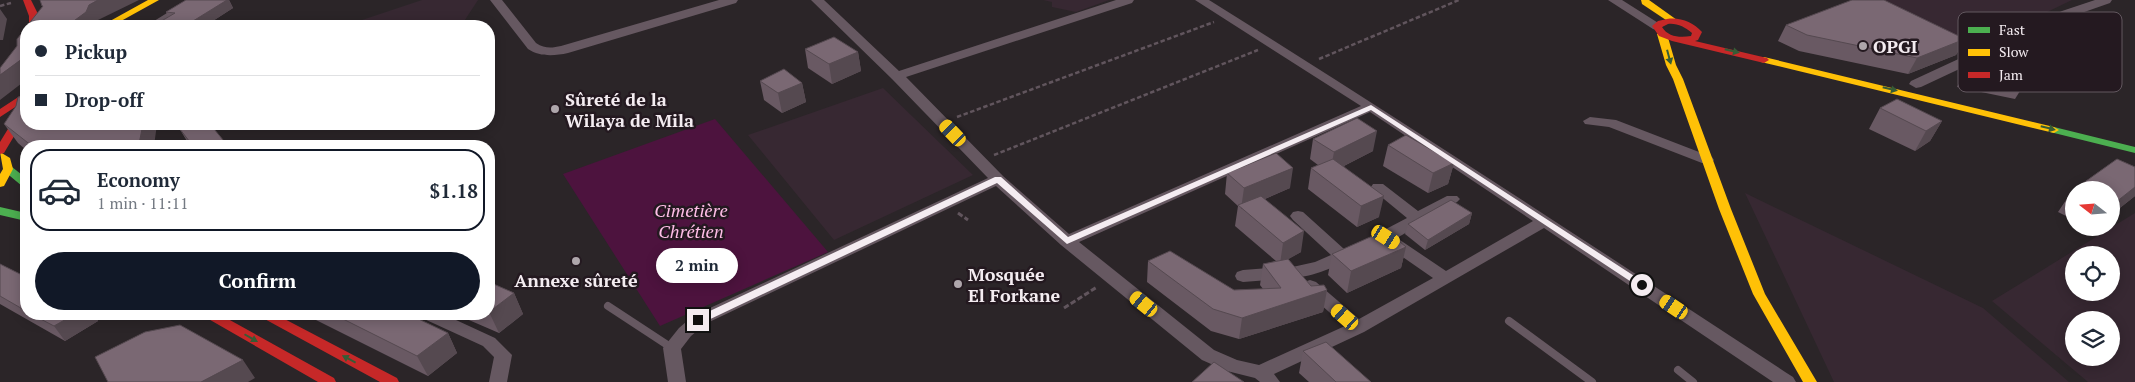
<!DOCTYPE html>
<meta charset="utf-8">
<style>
:root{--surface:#fff;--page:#f2f2f3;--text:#1f2937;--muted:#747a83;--line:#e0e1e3;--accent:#111827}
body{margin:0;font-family:"PT Serif",serif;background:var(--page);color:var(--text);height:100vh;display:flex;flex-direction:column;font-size:19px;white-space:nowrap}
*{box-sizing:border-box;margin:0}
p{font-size:16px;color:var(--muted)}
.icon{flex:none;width:28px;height:28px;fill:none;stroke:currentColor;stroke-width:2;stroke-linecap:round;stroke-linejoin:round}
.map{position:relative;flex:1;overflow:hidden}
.panel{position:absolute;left:20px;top:140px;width:475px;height:180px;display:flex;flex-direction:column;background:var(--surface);border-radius:20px;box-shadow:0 2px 12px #0003}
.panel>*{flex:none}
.top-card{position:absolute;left:20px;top:20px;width:475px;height:110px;border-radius:20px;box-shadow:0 2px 12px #0003;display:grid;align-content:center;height:110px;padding:0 15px;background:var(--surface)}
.needle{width:32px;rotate:287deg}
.controls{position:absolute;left:2065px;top:181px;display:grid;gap:10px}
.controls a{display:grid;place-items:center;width:55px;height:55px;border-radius:50%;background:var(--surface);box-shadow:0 2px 12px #0003;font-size:25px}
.end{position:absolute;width:22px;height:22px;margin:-11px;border:6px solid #f4ecf1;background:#111;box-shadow:0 0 0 2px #111}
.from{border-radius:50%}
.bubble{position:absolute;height:35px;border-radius:18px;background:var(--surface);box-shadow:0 2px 12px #0003;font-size:16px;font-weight:600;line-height:35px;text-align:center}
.car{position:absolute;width:15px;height:30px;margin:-15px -8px;border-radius:6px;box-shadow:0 0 4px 1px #0007;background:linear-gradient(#f5c518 24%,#345 0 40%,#f5c518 0 76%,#345 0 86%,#f5c518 0)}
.top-card b{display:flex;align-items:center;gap:18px;height:48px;font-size:19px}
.top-card b+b{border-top:1px solid var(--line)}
.top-card i{width:12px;height:12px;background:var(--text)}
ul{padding:9px 0 0;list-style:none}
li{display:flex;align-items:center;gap:15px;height:82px;margin:0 10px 8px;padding:0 5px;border:2px solid transparent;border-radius:20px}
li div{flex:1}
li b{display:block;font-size:19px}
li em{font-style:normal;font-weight:600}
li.current{border-color:var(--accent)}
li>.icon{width:45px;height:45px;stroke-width:1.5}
.primary-button{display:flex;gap:10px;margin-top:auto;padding:10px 15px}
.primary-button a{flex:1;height:58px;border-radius:30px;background:var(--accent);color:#fff;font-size:20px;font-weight:600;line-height:58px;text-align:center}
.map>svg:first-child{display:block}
.built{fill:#372832;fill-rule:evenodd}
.green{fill:#4d133e}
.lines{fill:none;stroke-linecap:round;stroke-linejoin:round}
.path-far1{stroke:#61555d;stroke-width:2.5;stroke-dasharray:4.5 2.5;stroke-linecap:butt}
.path{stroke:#61555d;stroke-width:3;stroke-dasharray:5.5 2.5;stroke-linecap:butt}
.lane{stroke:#665861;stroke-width:8}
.street{fill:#665861;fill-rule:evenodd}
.fast{fill:#4caf50;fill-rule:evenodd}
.slow{fill:#ffc107;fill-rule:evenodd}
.jam{fill:#c62828;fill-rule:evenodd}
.wall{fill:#695963}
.shaded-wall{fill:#554950}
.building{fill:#7a6873;stroke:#554950}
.oneway{fill:#365c36}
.route{fill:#f4ecf1}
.poi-dot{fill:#aea6ab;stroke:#241920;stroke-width:2}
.labels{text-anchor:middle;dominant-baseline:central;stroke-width:5;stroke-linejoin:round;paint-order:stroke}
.poi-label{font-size:18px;font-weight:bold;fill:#f4ecf1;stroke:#241920;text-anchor:start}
.park-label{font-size:18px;font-style:italic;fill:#ffbee7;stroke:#241920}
.key{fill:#241920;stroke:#62585f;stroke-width:1}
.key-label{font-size:14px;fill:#f4ecf1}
</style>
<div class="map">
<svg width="2135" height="382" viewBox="0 0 2135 382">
<rect width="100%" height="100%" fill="#2b2528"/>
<path class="built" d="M422,0H478L461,26H344Z
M1043,0H1109L1076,12L1052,7V2Z
M1850,0H2072L1962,53Z
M883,88L973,175L834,240L748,135Z
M1745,193L1983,308L2069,382H1834Z
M2135,213V382H2088L1992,301ZM2074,255H2111V292H2074ZM2074,320H2111V358H2074Z"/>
<path class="green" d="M715,119L828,252L660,326L563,174Z"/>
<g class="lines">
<path class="path-far1" d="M0,6L11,3
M1319,59L1459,0
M957,117L1214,22
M994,155L1258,50"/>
<path class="path" d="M958,213L968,220
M1064,308L1097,287"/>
<path class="lane" d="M608,306L672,348
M1509,321L1592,382
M1678,370L1693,382"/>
<path class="street" d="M188,0H203L160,26H146Z
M490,0H502L536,43C545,49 552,48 561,46L719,0H738L736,3L568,53C554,56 540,57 528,49Z
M811,0H824L899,71L1116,0H1134L1132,3L906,77L1003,176L1069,234L1361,106L1195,0H1209C1406,123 1599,250 1793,377L1796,382H1773L1544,228L1364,332L1274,374L1280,382H1260L1255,378L1227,371L1202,360L1061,245L996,186L705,324L691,336L681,349L686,382H668L663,348L679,328L693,316L988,178L892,79ZM1370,112L1533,221L1446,271L1397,238L1457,202L1460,199L1457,196H1447L1418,211L1383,184H1373L1371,187L1373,190L1407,218L1367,239L1365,243L1367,247L1373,248L1384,244L1433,278L1359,319L1316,282L1310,280L1304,282L1302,286L1304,290L1345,326L1259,365L1237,360L1214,350L1079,242Z
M1608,0H1622L1663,26L1657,30L1653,29Z
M2095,0H2112L2110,3L2070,17L1921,87L1916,88L1909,84L1911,81L2062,11Z
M1590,117L1616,120L1712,157L1714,160L1712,163H1702L1609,127L1585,124L1583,121Z
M1298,211L1303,212L1344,249H1355L1357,253L1355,257C1340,264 1302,284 1287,274L1280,279L1243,282L1237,280L1235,276L1237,272L1243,270L1280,267L1287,271L1288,268L1315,262L1331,255L1293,220L1290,216L1293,212Z
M420,314H443L495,338L512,355L507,382H489L494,357L483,346L422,318Z"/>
<path class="fast" d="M2054,127L2135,147V153L2050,132L2049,130Z
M8,166L12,167L26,178V187L22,186L4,171L3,169L4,167Z
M0,207L26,213V221L0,215Z"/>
<path class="slow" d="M148,0H159L112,26H101Z
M1641,0H1649L1677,20L1672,23L1669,22L1642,4Z
M1662,31L1667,34L1676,65L1683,79L1731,209L1765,294L1817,382H1803L1753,294L1719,209L1673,79L1666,65L1657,34Z
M1764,57L2054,127L2059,130L2054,133L1761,62L1759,60Z
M0,152L10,158L13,169L4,186L0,187V174L3,169Z"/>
<path class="jam" d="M23,0H31L39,16L38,26H29V16Z
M1667,19C1680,17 1693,22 1702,32L1698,40L1695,41L1767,58L1769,60L1764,63L1672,41L1659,36L1652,26L1658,21ZM1668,24C1677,23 1685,27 1692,33L1691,36C1680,38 1668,37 1662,27Z
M26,92V100L0,117V109Z
M26,105V116L4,153L0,154V142L22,106Z
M203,314H219L334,378L336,382H318L205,317Z
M259,314H275L397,378L399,382H380L261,317Z"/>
</g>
<path class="wall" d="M186,0H229L233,8L205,26H153L168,17L166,12Z
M1786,25L1965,39L1956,55L1908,74L1799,51L1778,41Z
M805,49L858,52L861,71L832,84L808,68Z
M1986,53L2056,76L2048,89L2025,83L2015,99L1957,87L1964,69L1972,55Z
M760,81L802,83L806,102L782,113L764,100Z
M1880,108L1942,121L1930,141L1915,151L1869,129Z
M4,124L66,125L67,127L80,129H95L154,146H26V150L18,143Z
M179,128L228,146H190Z
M1313,139L1373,151L1344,166L1379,217L1357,227L1308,189L1311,168L1318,165L1310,159Z
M1388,145L1454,163L1448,184L1428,193L1383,166Z
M2117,159L2135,167V196L2111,215V190H2074V220L2058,212L2072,191Z
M1227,173L1290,188L1265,199L1301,252L1288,259L1311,286L1327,290L1323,312L1239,339L1211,331L1147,282L1148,261L1234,290L1263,289L1260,285L1263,264L1276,261L1235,226L1238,206L1225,194Z
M1472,213L1469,224L1425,250L1405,234L1408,224Z
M1406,247L1401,268L1347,293L1328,275L1332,254Z
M0,264L26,277V314H93L98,321L65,341L0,304Z
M489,282L514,293L523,314L499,333L455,314H489Z
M304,314H408L448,333L457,353L428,376Z
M1303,351L1371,382H1309L1299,373Z"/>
<path class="shaded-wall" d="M98,0H139L98,20L96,26H67L89,5Z
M227,0H229L233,8L205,26H185Z
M0,9L7,19L3,40H0Z
M1965,39L1956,55L1908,74L1917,58Z
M858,52L861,71L832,84L829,64Z
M26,56V80L0,100V75Z
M802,83L806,102L782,113L778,93Z
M1942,121L1930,141L1915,151L1926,131Z
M56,124H67L66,125L73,136L54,127Z
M143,124H157L154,146H135Z
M1377,131L1373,151L1330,173L1334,152Z
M1454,163L1448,184L1428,193L1433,173Z
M1293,168L1290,188L1241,209L1244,188Z
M2135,187V196L2111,215V206Z
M1384,196L1379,217L1357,227L1361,206Z
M1472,213L1469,224L1425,250L1428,240Z
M1304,231L1301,252L1280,264L1283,243Z
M1406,247L1401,268L1347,293L1351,271Z
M1327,290L1323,312L1239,339L1242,318Z
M514,293L523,314L499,333L489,312Z
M75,314H93L98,321L65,341L54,326Z
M448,333L457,353L428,376L417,356Z
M243,360L255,378L248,382H201Z"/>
<path class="building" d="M40,0H98L89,5L86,12L67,26H27L43,6H42Z
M186,0H227L185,26H153L175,13L166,12Z
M1852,0H1884L1965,39L1917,58L1807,35L1786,25Z
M26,28V56L0,75V68L17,46V39Z
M834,37L858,52L829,64L805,49Z
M784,69L802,83L778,93L760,81Z
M26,96V124H56L54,127H79L80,129H95L97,124H143L139,144L135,146H32L4,124L16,106L18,97Z
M1897,99L1942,121L1926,131L1880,108Z
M1357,118L1377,131L1334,152L1313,139Z
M190,124H210L228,146H193L179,128Z
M1406,135L1454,163L1433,173L1388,145Z
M1276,153L1293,168L1244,188L1227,173Z
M1333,159L1384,196L1361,206L1311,168Z
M2117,159L2135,167V187L2111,206V190H2074V192L2072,191Z
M1261,196L1304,231L1283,243L1238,205Z
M1451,200L1472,213L1428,240L1408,224Z
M1386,230L1406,247L1351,271L1332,254Z
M1170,251L1234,290L1281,288L1263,264L1288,259L1311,286L1324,285L1327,290L1242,318L1213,309L1148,261Z
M0,264L26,277V311L0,296Z
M489,282L514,293L489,312Z
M31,314H75L54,326Z
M333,314H408L448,333L417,356Z
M180,325L243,360L201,382H108L95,357L145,332Z
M1326,342L1371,382H1336L1303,351Z
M1214,362L1244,382H1192Z"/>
<defs><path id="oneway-solid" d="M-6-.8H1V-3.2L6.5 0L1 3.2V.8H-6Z" transform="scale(1.25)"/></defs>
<g class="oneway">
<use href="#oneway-solid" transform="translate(1732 51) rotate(13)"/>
<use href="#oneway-solid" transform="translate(1669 57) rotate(75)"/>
<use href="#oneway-solid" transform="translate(1890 89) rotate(13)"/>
<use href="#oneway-solid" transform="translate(2048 128) rotate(14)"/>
<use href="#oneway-solid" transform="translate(251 338) rotate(30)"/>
<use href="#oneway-solid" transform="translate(349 359) rotate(-152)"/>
</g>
<path class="route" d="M1371,105L1645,283V287H1639L1371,110L1067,244L997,183L702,323H695L694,320L695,318L995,177H1001L1068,237Z"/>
<g class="poi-dot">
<circle cx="1863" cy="46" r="5"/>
<circle cx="555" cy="109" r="5"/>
<circle cx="576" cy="261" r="5"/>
<circle cx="958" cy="284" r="5"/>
</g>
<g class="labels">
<g class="poi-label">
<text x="1873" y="46">OPGI</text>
<text x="565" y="99">Sûreté de la<tspan x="565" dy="21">Wilaya de Mila</tspan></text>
<text x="968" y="274">Mosquée<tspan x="968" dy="21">El Forkane</tspan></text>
<text x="576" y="280" text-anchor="middle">Annexe sûreté</text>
</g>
<g class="park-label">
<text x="691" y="210">Cimetière<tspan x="691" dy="21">Chrétien</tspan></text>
</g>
</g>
<rect x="1958" y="12" width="164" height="80" rx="8" class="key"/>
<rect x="1968" y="27" width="22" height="6" fill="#4caf50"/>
<rect x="1968" y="49" width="22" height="7" fill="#ffc107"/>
<rect x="1968" y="72" width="22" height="6" fill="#c62828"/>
<g class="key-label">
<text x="1999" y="35">Fast</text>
<text x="1999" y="57">Slow</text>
<text x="1999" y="80">Jam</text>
</g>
</svg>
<div class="controls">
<a><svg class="needle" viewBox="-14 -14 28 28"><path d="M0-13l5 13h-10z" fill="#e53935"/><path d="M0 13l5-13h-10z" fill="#747a83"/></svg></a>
<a><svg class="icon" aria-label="locate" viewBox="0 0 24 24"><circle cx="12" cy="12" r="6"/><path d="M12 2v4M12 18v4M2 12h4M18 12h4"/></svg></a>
<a><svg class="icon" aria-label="layers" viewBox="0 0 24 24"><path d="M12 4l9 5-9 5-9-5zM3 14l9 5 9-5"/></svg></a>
</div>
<i class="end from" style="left:1642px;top:285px"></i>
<i class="end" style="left:698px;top:320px"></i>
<div class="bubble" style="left:656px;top:248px;width:82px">2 min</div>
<i class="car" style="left:953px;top:133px;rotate:316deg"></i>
<i class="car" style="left:1386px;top:237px;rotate:122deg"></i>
<i class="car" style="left:1144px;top:304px;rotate:309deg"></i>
<i class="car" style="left:1674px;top:307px;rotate:304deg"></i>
<i class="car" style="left:1345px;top:317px;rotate:311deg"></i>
<div class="top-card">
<b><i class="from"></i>Pickup</b>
<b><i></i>Drop-off</b>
</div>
<section class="panel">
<ul>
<li class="current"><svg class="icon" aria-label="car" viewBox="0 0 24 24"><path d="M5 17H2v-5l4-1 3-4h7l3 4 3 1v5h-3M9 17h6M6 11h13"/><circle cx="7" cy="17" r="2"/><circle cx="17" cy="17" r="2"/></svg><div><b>Economy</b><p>1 min · 11:11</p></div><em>$1.18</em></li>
</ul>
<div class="primary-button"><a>Confirm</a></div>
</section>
</div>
